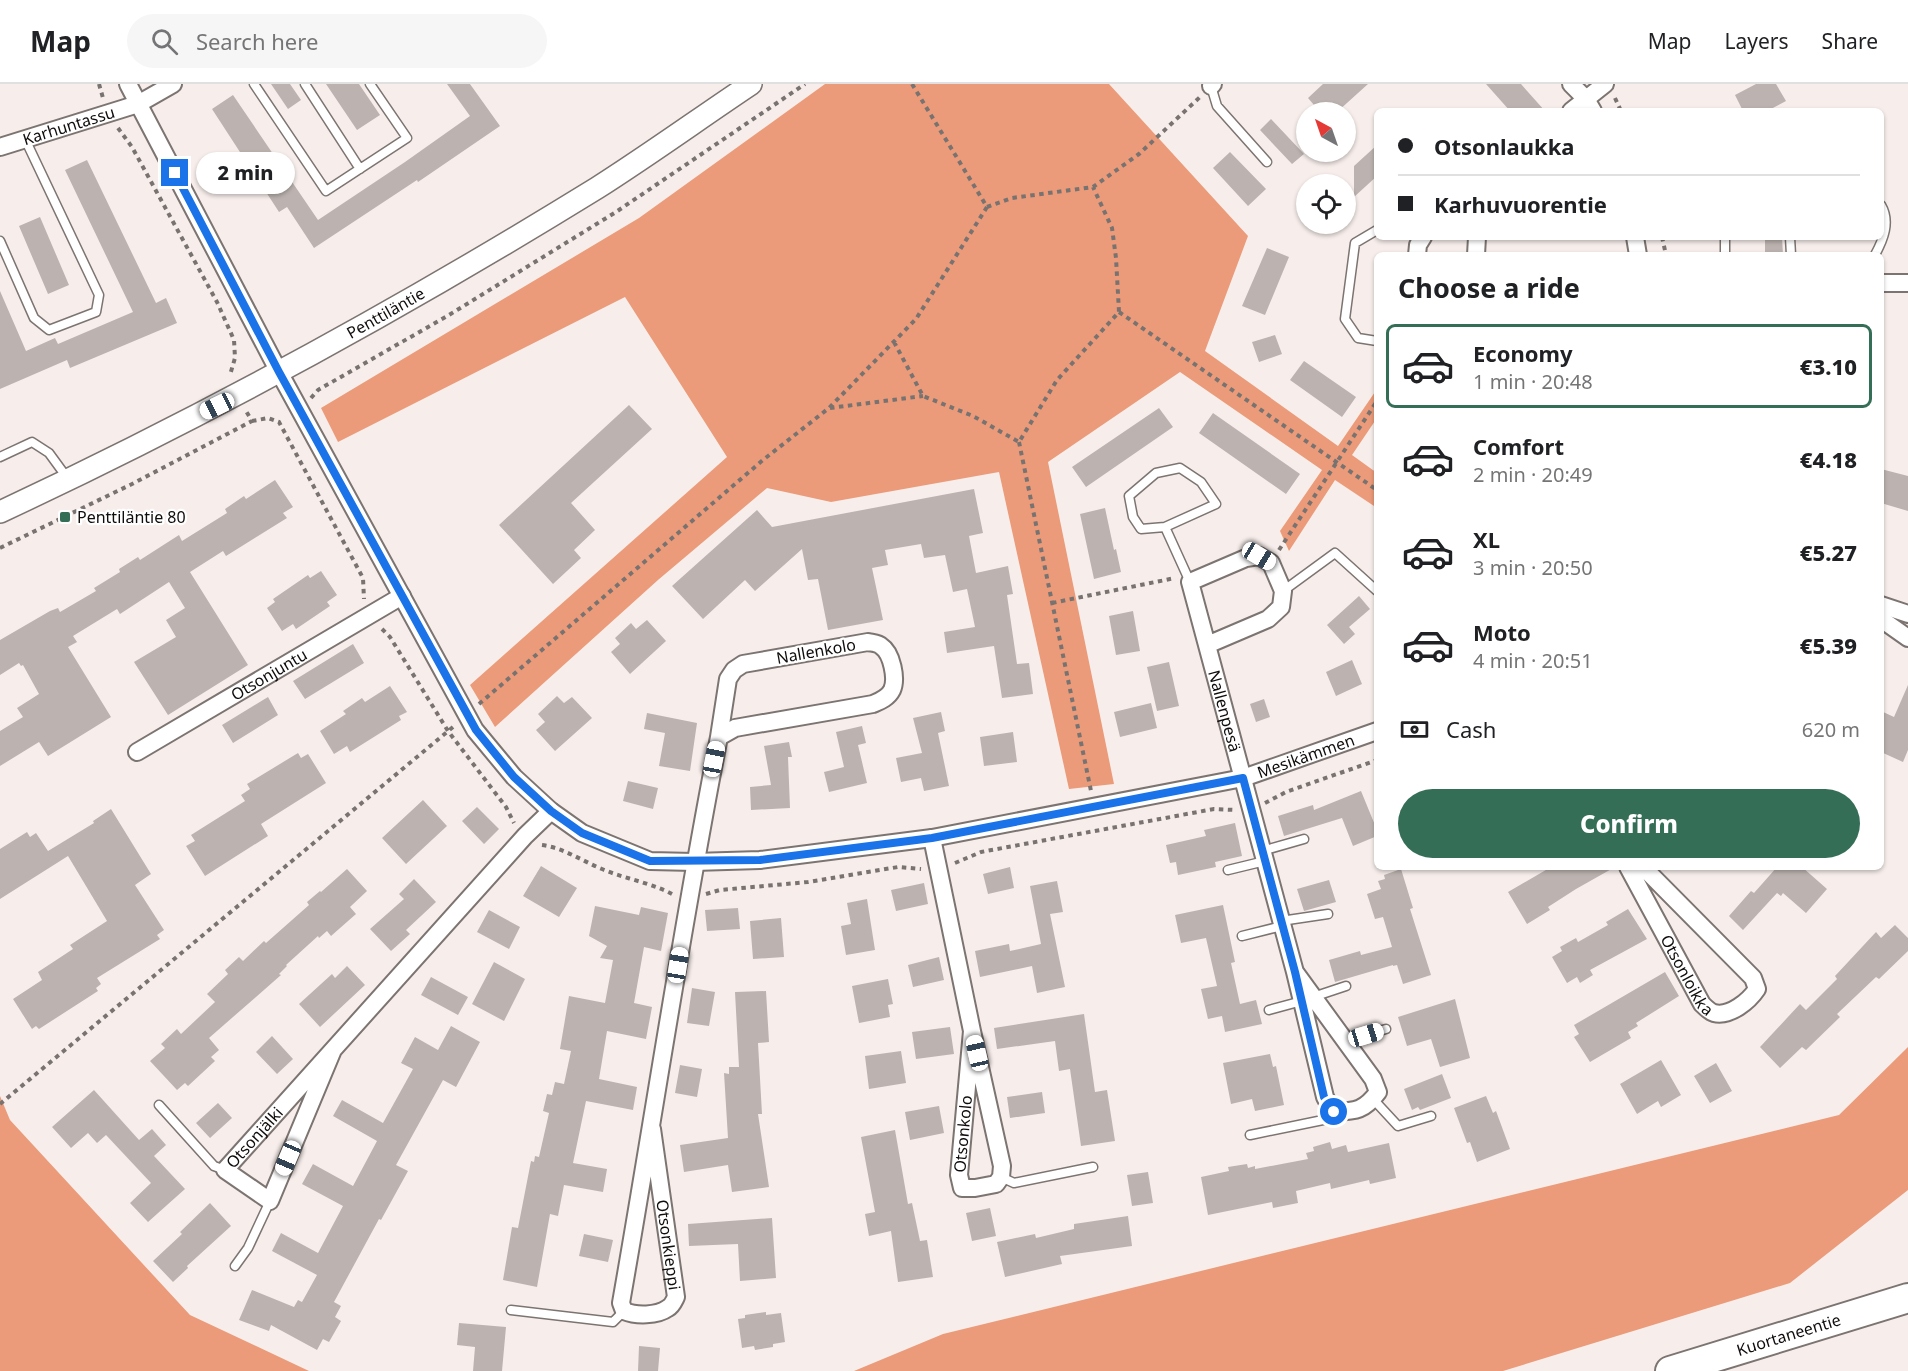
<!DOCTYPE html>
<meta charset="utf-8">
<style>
:root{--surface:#fff;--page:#f6f6f6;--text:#202124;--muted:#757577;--line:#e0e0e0;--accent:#356e57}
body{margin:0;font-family:"Noto Sans",sans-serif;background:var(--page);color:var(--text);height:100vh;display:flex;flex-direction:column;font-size:22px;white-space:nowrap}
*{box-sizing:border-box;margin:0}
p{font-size:20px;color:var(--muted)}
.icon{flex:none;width:33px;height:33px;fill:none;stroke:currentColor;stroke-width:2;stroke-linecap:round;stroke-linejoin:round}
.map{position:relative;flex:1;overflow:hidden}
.sheet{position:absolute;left:1374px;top:168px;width:510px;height:618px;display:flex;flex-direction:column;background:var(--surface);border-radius:9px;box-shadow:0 2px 4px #0004}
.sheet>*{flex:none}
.banner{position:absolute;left:1374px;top:24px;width:510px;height:132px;border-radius:9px;box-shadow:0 2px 4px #0004;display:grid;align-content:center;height:132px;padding:0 24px;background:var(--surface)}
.needle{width:39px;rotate:320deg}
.buttons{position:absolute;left:1296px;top:18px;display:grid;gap:12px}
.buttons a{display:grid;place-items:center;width:60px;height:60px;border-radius:50%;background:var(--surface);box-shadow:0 2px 4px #0004;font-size:30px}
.end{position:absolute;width:27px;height:27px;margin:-14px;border:8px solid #1a73e8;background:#fff;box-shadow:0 0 0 3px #fff}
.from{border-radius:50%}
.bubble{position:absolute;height:42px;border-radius:21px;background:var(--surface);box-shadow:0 2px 4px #0004;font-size:20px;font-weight:800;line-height:42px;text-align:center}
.car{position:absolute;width:18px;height:36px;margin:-18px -9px;border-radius:8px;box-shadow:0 0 4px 2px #0007;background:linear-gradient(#fff 24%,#345 0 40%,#fff 0 76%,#345 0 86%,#fff 0)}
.banner b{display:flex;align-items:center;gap:21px;height:57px;font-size:22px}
.banner b+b{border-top:2px solid var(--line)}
.banner i{width:15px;height:15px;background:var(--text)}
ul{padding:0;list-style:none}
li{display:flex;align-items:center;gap:18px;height:84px;margin:0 12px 9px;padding:0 12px;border:3px solid transparent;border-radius:9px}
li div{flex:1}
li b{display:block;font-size:22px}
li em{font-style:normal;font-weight:800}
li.active{border-color:var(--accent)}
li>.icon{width:54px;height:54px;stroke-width:1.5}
h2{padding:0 24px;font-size:27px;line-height:72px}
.pay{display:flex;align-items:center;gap:15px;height:66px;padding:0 24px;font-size:22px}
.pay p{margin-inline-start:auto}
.button{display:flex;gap:12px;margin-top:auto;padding:12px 24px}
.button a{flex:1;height:69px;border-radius:36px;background:var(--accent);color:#fff;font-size:24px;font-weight:800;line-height:69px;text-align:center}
header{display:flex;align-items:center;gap:36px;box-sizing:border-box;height:84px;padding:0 30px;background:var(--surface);border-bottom:2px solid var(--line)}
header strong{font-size:28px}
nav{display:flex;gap:33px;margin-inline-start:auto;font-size:21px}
.search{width:420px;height:54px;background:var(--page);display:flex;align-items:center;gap:15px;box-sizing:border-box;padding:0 21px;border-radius:33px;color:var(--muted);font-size:22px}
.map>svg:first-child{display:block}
.forest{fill:#eb9b79}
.building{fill:#bcb3b0}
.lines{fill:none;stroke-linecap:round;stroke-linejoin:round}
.service-casing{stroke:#7c7471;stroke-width:11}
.minor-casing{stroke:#7c7471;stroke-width:20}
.tertiary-casing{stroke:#7c7471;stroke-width:24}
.trunk-casing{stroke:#7c7471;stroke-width:32}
.path{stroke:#787371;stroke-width:4;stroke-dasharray:4.5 4.5;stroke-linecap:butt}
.service{stroke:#fff;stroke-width:8}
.minor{stroke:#fff;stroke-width:16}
.tertiary{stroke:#fff;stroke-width:21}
.trunk{stroke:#fff;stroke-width:28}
.route{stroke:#1a73e8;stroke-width:8}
.poi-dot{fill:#356e57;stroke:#fff;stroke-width:2}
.labels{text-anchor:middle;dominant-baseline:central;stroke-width:4.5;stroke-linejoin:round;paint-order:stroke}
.street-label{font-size:16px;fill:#0f0c0b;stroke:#fff}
.poi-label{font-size:16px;fill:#0f0c0b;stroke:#fff;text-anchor:start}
</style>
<header>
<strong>Map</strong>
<div class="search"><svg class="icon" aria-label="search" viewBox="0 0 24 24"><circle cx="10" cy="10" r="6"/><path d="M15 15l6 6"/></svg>Search here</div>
<nav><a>Map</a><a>Layers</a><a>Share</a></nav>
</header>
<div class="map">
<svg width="1908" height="1287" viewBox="0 0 1908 1287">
<rect width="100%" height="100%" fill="#f7eeeb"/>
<path class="forest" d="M825,0H1109L1248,152L1205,267L1338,362L1377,305V334L1352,371L1377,389V424L1335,396L1289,467L1280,447L1322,386L1180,288L1048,378L1114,700L1069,705L999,388L831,418L767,404L658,496L495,643L470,601L727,373L625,213L338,358L321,324L639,134Z
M1908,963V1106L1790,1199L1503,1287H854L943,1250L1839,1031Z
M0,1012L10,1036L190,1231L309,1287H0Z"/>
<path class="building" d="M271,0H290L301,16L288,25Z
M326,0H359L380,31L357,46Z
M447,0H470L500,42L418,98L417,96L314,164L287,123L279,128L212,25L233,11L318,136L405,78L470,32Z
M1323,0H1368L1337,28H1320L1308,14Z
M1486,0H1521L1545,27H1510Z
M1756,0H1776L1786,17L1767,27H1743L1735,11Z
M1271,35L1304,70L1292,80L1260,46Z
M1377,61V92L1354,113V82Z
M1230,68L1266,105L1248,122L1213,84Z
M87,76L156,219L166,214L177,239L70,284L67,276L0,305V207L26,267L55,254L58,260L133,228L65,86Z
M40,133L69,201L48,210L19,142Z
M1765,153H1782L1783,171H1765Z
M1267,164L1289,173L1265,231L1242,222Z
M1275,251L1282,270L1259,278L1252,258Z
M1304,277L1356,313L1342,333L1290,296Z
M629,321L652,345L571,419L595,446L574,466L581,474L553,500L499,441Z
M1159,324L1173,343L1086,403L1072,383Z
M1213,329L1300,390L1286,410L1199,349Z
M1881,385L1908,392V427L1881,419Z
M275,396L293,423L283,429L287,434L226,472L223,467L190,488L248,581L168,631L134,578L176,553L166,536L185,524L169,498L120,530L117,525L73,552L77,558L68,563L111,633L48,672L39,658L0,682V647L23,633L17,624L39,610L23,581L21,582L19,579L0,591V556L50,527L58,524L60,528L96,507L94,504L120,488L119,485L138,473L140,476L179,451L182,457L227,429L225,425L244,412L246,415Z
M974,405L983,449L969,452L976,489L1008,482L1013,510L1007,511L1017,580L1029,579L1033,610L1002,614L994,562L947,569L944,548L975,543L967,505L953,508L945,471L924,474L921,460L885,466L888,481L872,484L883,536L828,546L818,495L808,496L802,465L755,507L745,496L703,535L672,502L757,426L772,443Z
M1105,424L1114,466L1116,465L1121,488L1094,495L1080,430Z
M321,487L337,511L327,518L330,522L296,545L293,540L282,547L267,524L275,518L273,515L308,491L310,494Z
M1359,512L1370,525L1349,543L1355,550L1344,560L1327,541Z
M1133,527L1140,567L1116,571L1109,532Z
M647,536L666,557L630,590L611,568L620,560L615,554L631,539L636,545Z
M353,560L364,579L305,615L293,597Z
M1352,576L1362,600L1336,612L1326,588Z
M1169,578L1179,622L1157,627L1147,583Z
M1908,601V666L1903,678L1881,668V627L1894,633Z
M390,602L407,628L399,632L401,636L350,668L347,662L334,670L320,647L346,630L343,627L362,614L365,618Z
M557,612L564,619L572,613L592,634L555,667L536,646L545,638L538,630Z
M268,613L278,631L233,659L222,641Z
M1264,615L1270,633L1256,638L1250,620Z
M1151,619L1157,644L1120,653L1114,628Z
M941,628L945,647L938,649L949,702L924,707L921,694L901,698L896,674L922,669L913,634Z
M647,629L697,639L690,687L659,682L665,649L644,645Z
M862,642L866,659L858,661L867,699L829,708L824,688L844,683L836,648Z
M1013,648L1017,678L984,682L980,653Z
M789,658L792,673H788L790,724L751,726L750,703L771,701L764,662Z
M298,669L301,674L308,670L326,699L261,740L268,752L205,792L186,762L195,757L191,751L245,717L241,711L250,705L247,700Z
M628,697L658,704L653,725L623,717Z
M1361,707L1377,746V752L1353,762L1342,734L1284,752L1278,732L1313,721L1314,726Z
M423,716L447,742L406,780L382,754Z
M477,723L499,745L484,760L462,737Z
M111,725L151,790L135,801L164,846L157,851L160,855L97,894L101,900L96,904L98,907L39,945L36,942L32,945L13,915L42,896L38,888L73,865L70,861L107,837L68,772L0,815V765L27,748L30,753L36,749L48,767L94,739L93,737Z
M1235,739L1242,772L1215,778L1216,783L1178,791L1176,778L1170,779L1166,761L1206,752L1204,746Z
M541,782L577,804L559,833L523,812Z
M1010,783L1014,804L988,810L983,790Z
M1551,783H1615L1576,805L1548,823L1550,826L1527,840L1508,808Z
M1777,783H1802L1827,805L1806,829L1783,809L1781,812L1777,809L1743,846L1729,832L1751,807L1754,809Z
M347,785L367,807L350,823L356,830L331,852L327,847L319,854L318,852L286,881L287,882L279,890L281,891L209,954L219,966L211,973L215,977L188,1002L185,999L177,1006L150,977L165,964L161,960L177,945L181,950L215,918L207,910L228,890L225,886L239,873L243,877L264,857L266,859L309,821L307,818L320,807L321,808Z
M1401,785L1413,824L1410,825L1431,891L1403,900L1397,881L1393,882V881L1335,898L1329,876L1360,867L1361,871L1392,863L1383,833L1375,835L1367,810L1381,805L1378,797L1385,795L1384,791Z
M414,795L436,818L406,846L410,850L391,867L370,845L404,815L399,810Z
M1329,796L1336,818L1304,827L1297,805Z
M1057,797L1063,828L1050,830L1065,903L1037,909L1032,882L980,893L975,867L1009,860L1010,867L1041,860L1030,802Z
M924,799L928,820L896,827L891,806Z
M867,815L875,866L846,871L841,842L851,840L847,819Z
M1223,821L1235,878L1231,879L1240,920L1256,916L1262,940L1225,948L1222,932L1208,935L1201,905L1217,902L1206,854L1181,859L1175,831Z
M595,822L639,831L641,823L668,829L661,867L644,863L634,919L652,923L646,955L607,947L599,995L637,1003L633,1026L586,1017L573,1079L607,1085L603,1108L564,1101L558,1132L550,1130L537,1203L503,1196L512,1143L518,1144L531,1077L534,1078L535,1072L539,1073L549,1029L543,1027L547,1010L552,1011L555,998L564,1000L571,967L560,965L569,912L605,919L613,876L600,874L607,862L589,852Z
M738,824L740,845L707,847L705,826Z
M1628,825L1647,855L1590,886L1593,891L1580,899L1577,893L1567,899L1552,873L1562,867L1560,863L1576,854L1578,858L1608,841L1606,838Z
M489,826L520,843L509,865L477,848Z
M781,834L784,873L753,875L750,837Z
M1895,841L1908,854V867L1879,895L1876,893L1837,930L1840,933L1806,966L1802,963L1780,984L1760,963L1800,920L1806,926L1837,895L1835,892L1876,848L1881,854Z
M939,873L944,896L913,903L908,881Z
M494,878L525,895L504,937L472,920Z
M347,882L365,901L320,943L299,920L332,890L335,894Z
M1665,888L1679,912L1636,939L1638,942L1628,948L1631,954L1590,978L1574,953L1579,950L1574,941Z
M431,893L468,913L458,931L421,911Z
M888,895L893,920L888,921L890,933L859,939L852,902Z
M692,904L715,908L709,942L687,939Z
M766,907L769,958L758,959L762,1030H758L769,1103L732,1108L728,1081L684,1088L680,1061L728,1054L724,989L729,990V983H739L735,908Z
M1455,915L1470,974L1440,983L1431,955L1407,962L1398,933Z
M1084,930L1095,1008L1107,1006L1115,1057L1081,1062L1070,985L1059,987L1055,957L997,965L994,944Z
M451,942L480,958L456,1003L443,996L396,1081L408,1087L381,1136L379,1135L334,1218L341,1222L335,1233L341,1237L329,1258L323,1255L317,1266L271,1241L269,1247L239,1236L252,1206L294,1223L298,1216L302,1218L317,1191L272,1167L281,1149L318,1169L343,1122L302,1100L313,1080L353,1102L377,1057L333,1032L342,1016L383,1039L413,985L401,979L415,953L438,966Z
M950,943L954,970L916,975L912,948Z
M272,952L293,975L277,990L256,968Z
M901,967L906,999L869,1005L865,972Z
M1270,970L1273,983L1276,982L1284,1021L1255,1027L1252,1015L1231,1020L1223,979Z
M1661,976L1681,1011L1661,1023L1658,1017L1637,1030L1620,1000Z
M1716,979L1732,1007L1710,1019L1694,992Z
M680,981L702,985L697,1013L675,1009Z
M1442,990L1451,1014L1420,1026L1418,1023L1412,1026L1404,1005Z
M94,1006L139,1056L152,1045L166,1061L154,1072L185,1105L148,1138L130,1119L151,1099L106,1051L97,1059L88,1049L71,1064L52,1043Z
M1042,1008L1045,1029L1010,1034L1007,1013Z
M1486,1012L1493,1029L1496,1027L1510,1065L1477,1078L1470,1058L1467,1059L1454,1024Z
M218,1019L232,1034L210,1054L196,1039Z
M939,1022L944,1049L910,1056L905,1028Z
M895,1046L908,1120L912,1119L920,1157L927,1156L933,1193L898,1198L891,1147L869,1152L865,1130L875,1128L861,1053Z
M1330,1058L1332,1065L1346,1061L1348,1068L1389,1059L1396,1094L1370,1100L1369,1096L1331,1105L1330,1099L1296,1107L1298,1119L1273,1124L1272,1118L1208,1131L1201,1093L1229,1087L1228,1083L1247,1080L1248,1084L1255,1082V1085L1308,1075L1306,1069L1314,1067L1313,1063Z
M1148,1088L1153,1119L1132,1122L1127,1091Z
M210,1119L231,1142L187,1182L188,1184L173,1198L153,1177L182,1150L180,1148Z
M990,1124L996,1152L972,1157L966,1129Z
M1128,1132L1132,1162L1060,1172L1062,1180L1005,1193L997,1158L1035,1150L1036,1154L1074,1145V1140Z
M772,1134L776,1194L740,1197L738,1160L689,1162L688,1140Z
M584,1150L613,1156L608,1178L579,1172Z
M766,1228V1231L781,1229L785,1258L773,1260V1263L755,1266L754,1262L742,1264L738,1235L745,1234V1231Z
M459,1239L506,1243L502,1287H473L475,1263L457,1261Z
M639,1262L660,1264L658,1287H638Z"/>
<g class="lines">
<defs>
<path id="service" d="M254,0L326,107L407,54L370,0
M305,0L360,85
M1211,2L1217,22L1267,78
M1377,146L1355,159L1345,235L1358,254L1377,257
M1725,153V171
M1790,153L1791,171
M0,157L34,234L49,246L96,228L99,211L25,55
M1875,171C1883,156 1891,138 1881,121
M0,373L32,358L49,369L68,395
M1180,384L1201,398L1216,420L1165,443L1141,445L1133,433L1129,412L1156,389Z
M1165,443L1190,498
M1283,507L1335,469L1377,507
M1262,767L1304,755
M1228,786L1265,777
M1281,837L1328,830
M1242,852L1282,842
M1313,913L1346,902
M1269,926L1302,917
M1345,957L1386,945
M1373,1015L1398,1042L1431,1032
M159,1021L214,1082L225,1086
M1250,1051L1323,1036L1333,1028
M1001,1093L1014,1099L1093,1083
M235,1182L248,1164L270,1117
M511,1226L613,1238L624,1227"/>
<g id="minor">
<path id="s1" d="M128,0L279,288L475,646L514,693L551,727L582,749L650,777L694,778L760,776L932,754L1243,694L1377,647"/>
<path d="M1571,0L1586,15L1593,27"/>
<path d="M1211,2L1213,0"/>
<path d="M1571,27L1605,0"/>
<path id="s2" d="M0,63L138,20L173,0"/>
<path d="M1635,153L1638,171"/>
<path d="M1417,171L1418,161L1423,153"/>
<path d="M1476,171L1477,153"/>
<path d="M1881,199H1908"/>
<path d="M1881,521L1908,530"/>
<path d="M1881,535L1908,554"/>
<path id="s3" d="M1207,561L1268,535L1281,523L1283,507L1271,479L1259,472L1246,474L1190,498L1295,888L1325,1013L1333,1028C1356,1027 1364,1027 1378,1008L1373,995L1295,888"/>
<path id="s4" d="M137,668L402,512"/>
<path id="s5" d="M932,754L972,947L1002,1082L1001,1093L996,1100L975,1104H962L959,1091L972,947"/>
<path id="s6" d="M1628,783L1702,920C1705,923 1710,928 1714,929C1730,933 1749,917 1757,905L1753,894L1643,783"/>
<path id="s7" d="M333,966L270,1117L225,1086L525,752L551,727"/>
<path id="s8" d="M652,1045L676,1213C674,1217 672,1222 668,1224C657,1232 636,1232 624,1227L621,1219C654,1031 682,841 719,653L735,644L873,620C880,617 888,614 892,606C897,595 892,569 881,562C878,559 872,559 868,558L743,580L734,586L728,595L719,653"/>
</g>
<g id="tertiary">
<path id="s9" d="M0,428C206,332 404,223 597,104C649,71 700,34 751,0"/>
</g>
<g id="trunk">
<path id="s10" d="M1670,1287L1908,1214"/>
</g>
</defs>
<use href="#service" class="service-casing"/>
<use href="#minor" class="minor-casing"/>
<use href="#tertiary" class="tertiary-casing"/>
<use href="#trunk" class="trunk-casing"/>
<path class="path" d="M99,0L103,14
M1615,14L1621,27
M118,44L132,63L217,218L234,256L235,274L230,291
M987,123L1012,114L1093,103L1139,70L1200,13
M1662,153L1666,171
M1119,228L1377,406
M894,258L923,312L973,332L1019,358L1057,296L1119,228L1116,174L1112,144L1093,103
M311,314L318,306L449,231L616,128L805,0
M830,324L923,312
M252,337L268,334L279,338L363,494L364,515
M1019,358L1091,707
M0,464L132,400L252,337L246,327
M1279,466L1377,317
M1052,519L1175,494
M382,545L390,553L448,647L506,723L514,739
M479,620L763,376L829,324L916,235L987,123L912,0
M1265,719L1286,708L1377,676
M542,761C564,764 582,777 602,785C625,795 649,798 672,810
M955,779L981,768L1214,725L1235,726
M706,810L720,806L808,798L898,783L921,785
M0,1020L453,643"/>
<use href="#service" class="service"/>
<use href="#minor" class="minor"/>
<use href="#tertiary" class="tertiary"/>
<use href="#trunk" class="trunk"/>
</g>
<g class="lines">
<path class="route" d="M175,89L279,288L476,646L514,693L551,727L582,749L650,777L760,776L932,754L1243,694L1295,888L1324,1013L1334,1028"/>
</g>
<rect class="poi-dot" x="59" y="427" width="12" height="12" rx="3"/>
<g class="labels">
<g class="street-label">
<text stroke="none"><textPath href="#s2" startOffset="72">Karhuntassu</textPath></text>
<text stroke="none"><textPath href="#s9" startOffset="434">Penttiläntie</textPath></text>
<text transform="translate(816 567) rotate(-10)">Nallenkolo</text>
<text stroke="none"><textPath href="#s4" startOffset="153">Otsonjuntu</textPath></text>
<text stroke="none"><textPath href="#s3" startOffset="352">Nallenpesä</textPath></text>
<text stroke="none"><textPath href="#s1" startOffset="1623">Mesikämmen</textPath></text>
<text stroke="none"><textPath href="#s6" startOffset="123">Otsonloikka</textPath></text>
<text stroke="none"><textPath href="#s5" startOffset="444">Otsonkolo</textPath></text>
<text stroke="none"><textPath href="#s7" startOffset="262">Otsonjälki</textPath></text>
<text stroke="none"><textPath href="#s8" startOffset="117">Otsonkieppi</textPath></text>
<text stroke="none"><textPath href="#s10" startOffset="124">Kuortaneentie</textPath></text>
</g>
<g class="poi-label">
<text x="77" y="433">Penttiläntie 80</text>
</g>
</g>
</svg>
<div class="buttons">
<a><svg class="needle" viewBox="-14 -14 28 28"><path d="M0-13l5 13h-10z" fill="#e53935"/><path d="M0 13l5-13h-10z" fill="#757577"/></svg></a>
<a><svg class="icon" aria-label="locate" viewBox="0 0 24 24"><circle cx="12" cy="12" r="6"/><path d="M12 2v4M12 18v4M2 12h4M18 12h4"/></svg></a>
</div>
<i class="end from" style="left:1334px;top:1028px"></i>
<i class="end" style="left:175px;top:89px"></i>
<div class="bubble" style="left:196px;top:68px;width:99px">2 min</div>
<i class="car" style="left:217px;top:322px;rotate:244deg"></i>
<i class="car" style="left:1259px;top:472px;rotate:121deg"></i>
<i class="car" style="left:714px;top:675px;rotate:11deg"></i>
<i class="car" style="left:678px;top:881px;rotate:9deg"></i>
<i class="car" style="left:1366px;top:951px;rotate:73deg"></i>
<i class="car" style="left:977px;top:969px;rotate:347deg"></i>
<i class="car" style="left:288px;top:1074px;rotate:203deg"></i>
<div class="banner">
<b><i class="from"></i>Otsonlaukka</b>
<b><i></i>Karhuvuorentie</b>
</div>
<section class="sheet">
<h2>Choose a ride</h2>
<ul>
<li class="active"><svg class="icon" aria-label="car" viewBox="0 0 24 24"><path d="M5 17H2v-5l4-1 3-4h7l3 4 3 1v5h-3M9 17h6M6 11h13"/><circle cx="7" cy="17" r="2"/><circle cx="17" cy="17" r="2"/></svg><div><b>Economy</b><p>1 min · 20:48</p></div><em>€3.10</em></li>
<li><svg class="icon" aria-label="car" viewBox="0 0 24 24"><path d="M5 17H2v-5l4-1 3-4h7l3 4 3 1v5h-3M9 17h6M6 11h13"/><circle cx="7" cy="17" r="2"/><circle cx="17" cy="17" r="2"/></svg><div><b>Comfort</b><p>2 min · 20:49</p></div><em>€4.18</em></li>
<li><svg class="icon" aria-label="car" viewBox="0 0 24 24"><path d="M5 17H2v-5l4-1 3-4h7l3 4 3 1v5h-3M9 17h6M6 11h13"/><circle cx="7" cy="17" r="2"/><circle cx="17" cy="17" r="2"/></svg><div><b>XL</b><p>3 min · 20:50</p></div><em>€5.27</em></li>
<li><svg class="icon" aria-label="car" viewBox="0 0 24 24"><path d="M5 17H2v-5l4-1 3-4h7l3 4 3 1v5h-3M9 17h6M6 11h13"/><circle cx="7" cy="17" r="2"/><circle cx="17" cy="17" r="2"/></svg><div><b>Moto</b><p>4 min · 20:51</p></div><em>€5.39</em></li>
</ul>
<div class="pay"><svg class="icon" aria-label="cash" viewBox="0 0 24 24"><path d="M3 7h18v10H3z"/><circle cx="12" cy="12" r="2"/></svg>Cash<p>620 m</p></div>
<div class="button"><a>Confirm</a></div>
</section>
</div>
